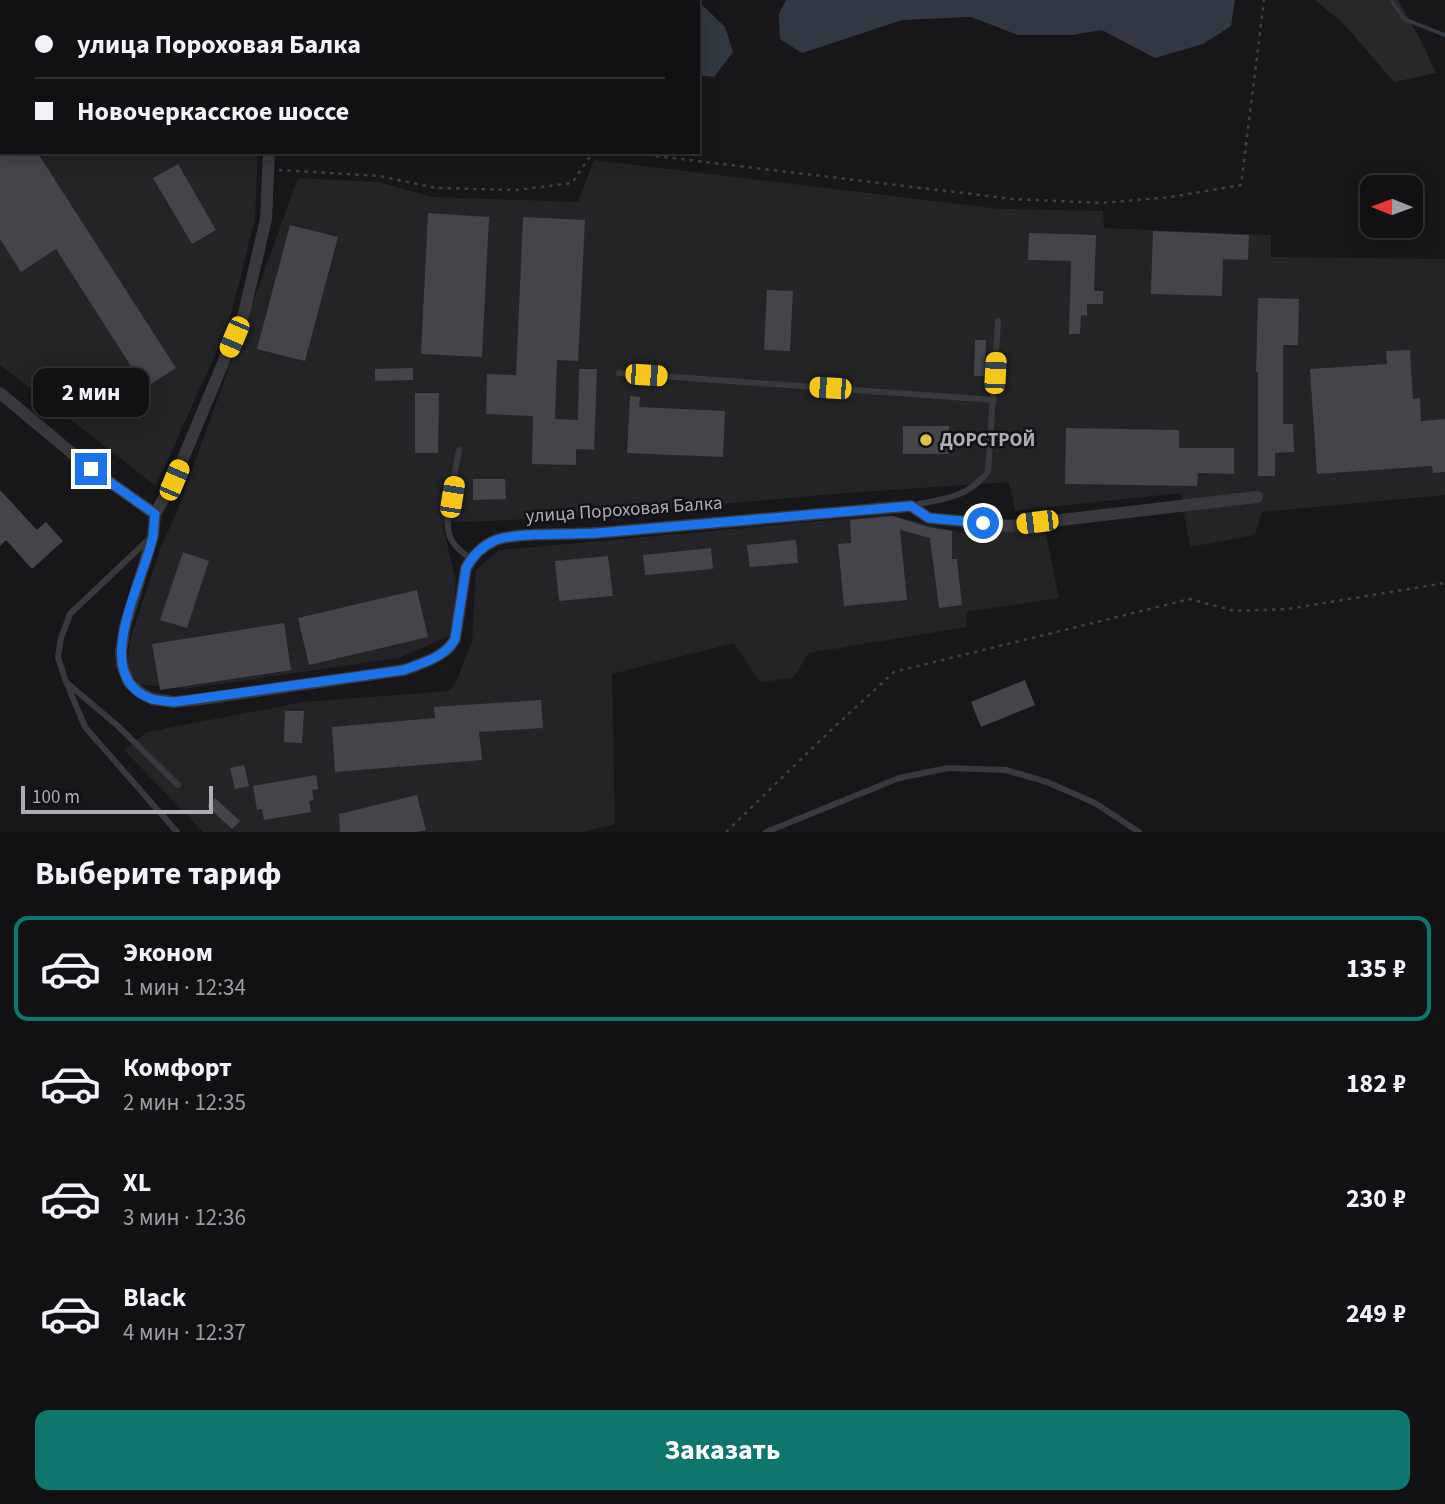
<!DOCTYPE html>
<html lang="ru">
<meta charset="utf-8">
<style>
:root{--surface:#111113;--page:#1a1a1c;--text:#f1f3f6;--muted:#9c9da0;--line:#303133;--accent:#0f766e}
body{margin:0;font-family:"Source Sans 3",sans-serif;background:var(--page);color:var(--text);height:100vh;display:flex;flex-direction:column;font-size:26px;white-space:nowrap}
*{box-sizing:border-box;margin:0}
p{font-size:23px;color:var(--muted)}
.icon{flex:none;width:38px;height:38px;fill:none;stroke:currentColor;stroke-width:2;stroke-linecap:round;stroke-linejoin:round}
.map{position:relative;height:832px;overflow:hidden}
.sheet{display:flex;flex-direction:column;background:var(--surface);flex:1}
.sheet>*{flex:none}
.hud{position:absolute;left:0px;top:0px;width:700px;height:154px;box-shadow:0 4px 18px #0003,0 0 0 2px var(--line);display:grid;align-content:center;height:154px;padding:0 35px;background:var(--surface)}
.needle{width:46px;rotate:271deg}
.tools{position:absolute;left:1360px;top:175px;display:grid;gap:14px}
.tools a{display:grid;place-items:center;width:63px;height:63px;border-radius:14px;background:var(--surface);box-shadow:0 4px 18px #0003,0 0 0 2px var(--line);font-size:35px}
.scale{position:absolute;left:21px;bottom:18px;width:192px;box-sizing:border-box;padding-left:7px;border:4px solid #abadb7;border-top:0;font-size:19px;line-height:24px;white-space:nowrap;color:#abadb7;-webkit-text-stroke:5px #121214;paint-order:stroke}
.end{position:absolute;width:32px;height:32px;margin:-16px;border:9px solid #1a73e8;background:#fff;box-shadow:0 0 0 4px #fff}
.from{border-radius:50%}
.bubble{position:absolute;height:49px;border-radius:14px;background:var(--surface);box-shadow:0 4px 18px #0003,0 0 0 2px var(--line);font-size:23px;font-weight:700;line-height:49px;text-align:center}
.car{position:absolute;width:21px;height:42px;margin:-21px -10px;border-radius:9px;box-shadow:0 0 5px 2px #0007;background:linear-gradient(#f5c518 24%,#345 0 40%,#f5c518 0 76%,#345 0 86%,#f5c518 0)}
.hud b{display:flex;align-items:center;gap:24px;height:66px;font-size:26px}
.hud b+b{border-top:2px solid var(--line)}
.hud i{width:18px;height:18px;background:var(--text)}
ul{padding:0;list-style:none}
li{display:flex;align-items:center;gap:21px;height:105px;margin:0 14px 10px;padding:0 21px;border:4px solid transparent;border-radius:14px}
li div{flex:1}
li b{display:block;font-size:26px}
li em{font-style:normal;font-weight:700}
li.selected{border-color:var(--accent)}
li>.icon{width:63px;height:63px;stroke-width:1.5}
h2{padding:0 35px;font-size:32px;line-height:84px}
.action{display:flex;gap:14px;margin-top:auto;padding:14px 35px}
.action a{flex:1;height:80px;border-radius:14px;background:var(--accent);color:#fff;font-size:28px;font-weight:700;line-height:80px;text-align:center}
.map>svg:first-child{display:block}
.built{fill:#242326}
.green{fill:#242a25}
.water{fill:#323841}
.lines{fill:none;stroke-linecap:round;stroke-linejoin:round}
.stream{stroke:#323841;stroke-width:3.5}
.building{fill:#454449}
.path{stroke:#3f3f44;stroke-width:2.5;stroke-dasharray:3.5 5;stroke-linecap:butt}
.service{stroke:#39393d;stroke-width:6}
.minor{stroke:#39393d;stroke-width:12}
.route{stroke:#1a73e8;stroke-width:9}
.poi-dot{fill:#dfc349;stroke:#121214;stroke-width:2.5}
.labels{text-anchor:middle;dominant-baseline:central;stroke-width:5;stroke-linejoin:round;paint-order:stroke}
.poi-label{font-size:19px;font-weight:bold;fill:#abadb7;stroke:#121214;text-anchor:start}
.street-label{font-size:19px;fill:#abadb7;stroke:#121214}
</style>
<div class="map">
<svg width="1445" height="832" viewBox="0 0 1445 832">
<rect width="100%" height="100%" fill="#171719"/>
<path class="built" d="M0,0H92L2,2V152H258L255,220L228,326L156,486L0,365Z
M594,160L1000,209L1103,211L1104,228L1271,235V257L1445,259V495L1262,512L1255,535L1190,547L1180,493L1015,511L1009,482L846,493L579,517L442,523L456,581L452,635L398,658L185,689L139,684L127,671L130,640L160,550L177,511L298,178L379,182L432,197L578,202Z
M888,515L964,533L1045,529L1059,598L967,612L966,627L809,653L793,678L760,682L734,643L612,674L615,824L582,832H203L124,750L147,732L303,702L450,691L457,680L472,641L476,570L499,550Z"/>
<path class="green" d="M1315,0H1398L1419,37L1436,73L1394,82L1343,23Z"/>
<path class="water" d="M600,0H697L725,27L733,52L714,77L698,75V2Z
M786,0H1235L1231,26L1203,44L1155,58L1102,30L1072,35H1018L971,17L902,20L802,53L780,39L779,14Z"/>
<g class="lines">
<path class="stream" d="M1391,0L1404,19L1445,35"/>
</g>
<path class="building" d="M0,152H37L176,368L145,388L56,249L21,272L0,239Z
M178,164L216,230L192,244L153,178Z
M428,213L489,217L482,357L421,354Z
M523,217L585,220L578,361L557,360L555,419L578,420L579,369H597L594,450L576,449V465L532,464L533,416L486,414L487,374L516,375Z
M290,225L338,237L305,361L257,349Z
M1153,231L1249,235L1248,260L1223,259L1222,296L1151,294Z
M1029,233L1096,235L1094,291H1103V304H1087V316L1081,315L1080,334H1069L1071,261L1028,260Z
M767,290L793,291L790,351L764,350Z
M1258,298L1299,299L1298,345H1283V424H1293L1294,452L1275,453V476H1258V372H1256Z
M975,340H986L985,376H974Z
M1410,350L1413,399L1420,398L1421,421L1445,419V472L1433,473L1432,466L1317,474L1310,369L1387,364L1386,351Z
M413,368V380L375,381V369Z
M415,393H439L438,453H415Z
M630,396L640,397L639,407L725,411L723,457L627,453Z
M903,426H949V454H903Z
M1066,428L1179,430V448H1234V474L1198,473L1197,486L1065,484Z
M473,479H505L506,499L473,500Z
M0,490L37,530L46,522L63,541L32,569L6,540L0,546Z
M893,516L928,527L952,531V559H957L962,605L939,608L930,538L900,530L907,600L844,606L838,544L851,543L850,520Z
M796,540L798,563L750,567L747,545Z
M711,548L713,569L645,575L643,555Z
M183,552L209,561L187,628L160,620Z
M608,556L613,596L559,601L555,561Z
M417,590L428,637L309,665L298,618Z
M284,623L291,670L160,690L152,644Z
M1025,680L1035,705L981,727L971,702Z
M541,700L543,728L479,732L482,760L335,772L332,727L435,718L434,707Z
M285,711H304L302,743L284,742Z
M244,765L249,786L235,789L230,768Z
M316,775L318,789L312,790L314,800L309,801L311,812L264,820L262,809L257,810L253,786Z
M417,795L426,830L416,832H340L339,814Z
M215,798L240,821L232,829L207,806Z"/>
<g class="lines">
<path class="path" d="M622,152L1013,199L1102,203L1171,197L1241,185L1264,0
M279,170L380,176L436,188L517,190L572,183L591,155L615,152
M726,832L830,731L894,672L1190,599L1235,611L1288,609L1445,583"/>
<path class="service" d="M619,373L994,400
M459,450C456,470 444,516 449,534C452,545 462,552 471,559
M913,505C944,499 967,498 988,472L998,321
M149,539L70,614L61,638L58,657L66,682L119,727L178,785
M67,684L85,727L177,832
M766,832L899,778L948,768L1006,770L1047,782L1095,803L1139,832"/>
<path class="minor" d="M274,2V0
M269,152L266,219L244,313L174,480L155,514L153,536L125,626L121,652L122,665L129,683L141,693L152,699L174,702L202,699L404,670C422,663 446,657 455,639L466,568C473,555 482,546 496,540C519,532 570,535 597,533C702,524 806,515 911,506L929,518L1010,526L1257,497
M0,393L91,469L155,514"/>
</g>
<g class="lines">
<path class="route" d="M91,469L155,514C154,521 154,529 153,536C145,578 87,677 152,699C159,701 167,701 174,702L404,670C422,663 446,657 455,639L466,568C473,555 482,546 496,540C519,532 570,535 597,533C702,524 806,515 911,506L929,518L983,523"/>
</g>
<circle class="poi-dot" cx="926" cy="440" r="7"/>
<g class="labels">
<g class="poi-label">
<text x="940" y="440">ДОРСТРОЙ</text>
</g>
<g class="street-label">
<text transform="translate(624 510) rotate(-4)">улица Пороховая Балка</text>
</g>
</g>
</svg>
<div class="tools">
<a><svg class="needle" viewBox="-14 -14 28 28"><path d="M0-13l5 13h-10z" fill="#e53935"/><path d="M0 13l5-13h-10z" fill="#9c9da0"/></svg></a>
</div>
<div class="scale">100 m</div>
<i class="end from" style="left:983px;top:523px"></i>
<i class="end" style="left:91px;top:469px"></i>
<div class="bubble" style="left:33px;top:368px;width:116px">2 мин</div>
<i class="car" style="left:234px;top:337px;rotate:203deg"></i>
<i class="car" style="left:995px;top:373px;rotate:3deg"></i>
<i class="car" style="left:646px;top:375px;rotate:94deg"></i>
<i class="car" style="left:830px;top:388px;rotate:274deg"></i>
<i class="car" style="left:174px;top:480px;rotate:23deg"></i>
<i class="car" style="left:452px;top:497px;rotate:9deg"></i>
<i class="car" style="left:1037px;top:522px;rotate:263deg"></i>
<div class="hud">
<b><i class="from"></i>улица Пороховая Балка</b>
<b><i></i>Новочеркасское шоссе</b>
</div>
</div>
<section class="sheet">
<h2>Выберите тариф</h2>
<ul>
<li class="selected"><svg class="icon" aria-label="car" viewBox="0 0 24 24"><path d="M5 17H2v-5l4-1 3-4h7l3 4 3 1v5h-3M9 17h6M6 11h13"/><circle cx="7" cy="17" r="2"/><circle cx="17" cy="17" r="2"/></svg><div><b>Эконом</b><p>1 мин · 12:34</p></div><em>135 ₽</em></li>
<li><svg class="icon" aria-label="car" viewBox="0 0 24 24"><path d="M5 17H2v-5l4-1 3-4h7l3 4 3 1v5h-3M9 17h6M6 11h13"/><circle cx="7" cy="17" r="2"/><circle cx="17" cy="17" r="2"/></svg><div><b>Комфорт</b><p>2 мин · 12:35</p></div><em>182 ₽</em></li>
<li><svg class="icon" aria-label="car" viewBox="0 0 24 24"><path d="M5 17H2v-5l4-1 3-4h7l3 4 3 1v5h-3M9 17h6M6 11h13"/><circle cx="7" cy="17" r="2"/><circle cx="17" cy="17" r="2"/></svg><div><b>XL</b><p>3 мин · 12:36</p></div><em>230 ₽</em></li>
<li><svg class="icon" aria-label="car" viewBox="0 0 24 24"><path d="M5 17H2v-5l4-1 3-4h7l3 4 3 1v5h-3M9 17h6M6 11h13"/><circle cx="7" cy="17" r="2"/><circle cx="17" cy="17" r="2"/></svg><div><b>Black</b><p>4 мин · 12:37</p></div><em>249 ₽</em></li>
</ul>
<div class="action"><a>Заказать</a></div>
</section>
